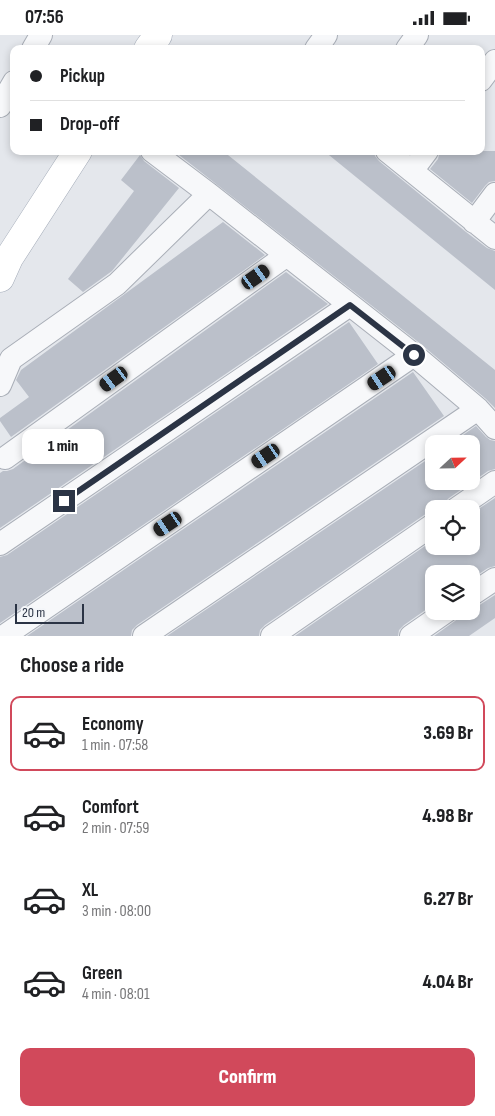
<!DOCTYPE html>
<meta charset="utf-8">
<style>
:root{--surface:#fff;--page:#f6f6f6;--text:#202124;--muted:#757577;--line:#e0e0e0;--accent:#d1495b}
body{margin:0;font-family:"Sofia Sans Condensed",sans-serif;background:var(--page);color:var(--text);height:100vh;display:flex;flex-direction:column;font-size:19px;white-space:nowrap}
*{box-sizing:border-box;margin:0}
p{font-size:16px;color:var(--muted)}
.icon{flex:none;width:28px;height:28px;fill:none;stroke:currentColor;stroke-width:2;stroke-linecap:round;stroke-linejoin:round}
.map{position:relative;height:601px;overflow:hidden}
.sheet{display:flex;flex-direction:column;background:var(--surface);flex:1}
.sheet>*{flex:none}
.top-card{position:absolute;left:10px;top:10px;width:475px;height:110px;border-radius:10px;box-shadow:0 2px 8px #0003;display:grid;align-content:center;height:110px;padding:0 20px;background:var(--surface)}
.needle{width:32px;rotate:68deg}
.tools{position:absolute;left:425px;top:400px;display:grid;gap:10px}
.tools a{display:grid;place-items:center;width:55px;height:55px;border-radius:10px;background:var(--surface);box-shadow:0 2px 8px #0003;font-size:25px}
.scale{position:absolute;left:15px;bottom:12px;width:69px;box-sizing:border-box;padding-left:5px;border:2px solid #2b3445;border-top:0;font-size:14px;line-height:18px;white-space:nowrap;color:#2b3445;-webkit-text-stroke:4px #f4f6f9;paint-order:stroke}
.end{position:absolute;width:22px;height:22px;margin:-11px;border:6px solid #2b3445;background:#fff;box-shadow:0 0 0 2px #fff}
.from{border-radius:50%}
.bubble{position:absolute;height:35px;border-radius:10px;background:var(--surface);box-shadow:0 2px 8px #0003;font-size:16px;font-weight:800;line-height:35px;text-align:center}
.car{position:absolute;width:15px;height:30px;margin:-15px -8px;border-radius:6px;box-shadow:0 0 4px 1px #0007;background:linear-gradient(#222 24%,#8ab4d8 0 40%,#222 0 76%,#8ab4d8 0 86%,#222 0)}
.top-card b{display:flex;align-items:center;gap:18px;height:48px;font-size:19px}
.top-card b+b{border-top:1px solid var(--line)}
.top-card i{width:12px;height:12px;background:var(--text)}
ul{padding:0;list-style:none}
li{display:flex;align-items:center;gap:15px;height:75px;margin:0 10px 8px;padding:0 10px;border:2px solid transparent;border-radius:10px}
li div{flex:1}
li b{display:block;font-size:19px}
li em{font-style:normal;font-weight:800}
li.active{border-color:var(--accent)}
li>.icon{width:45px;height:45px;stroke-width:1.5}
h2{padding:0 20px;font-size:22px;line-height:60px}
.action{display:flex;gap:10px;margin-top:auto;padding:10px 20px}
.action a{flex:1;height:58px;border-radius:10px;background:var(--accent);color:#fff;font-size:20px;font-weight:800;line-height:58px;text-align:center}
.status{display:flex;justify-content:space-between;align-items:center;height:35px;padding:0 25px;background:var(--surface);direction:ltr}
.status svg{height:14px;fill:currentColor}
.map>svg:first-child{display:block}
.building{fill:#bbc0ca}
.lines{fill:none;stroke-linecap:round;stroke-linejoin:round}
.minor-casing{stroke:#a9aeb7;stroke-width:24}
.major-casing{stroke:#a3abb8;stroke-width:29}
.minor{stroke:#f7f8fa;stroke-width:22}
.major{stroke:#fff;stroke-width:28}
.route{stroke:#2b3445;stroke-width:6}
</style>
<div class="status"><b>07:56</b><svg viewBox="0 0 49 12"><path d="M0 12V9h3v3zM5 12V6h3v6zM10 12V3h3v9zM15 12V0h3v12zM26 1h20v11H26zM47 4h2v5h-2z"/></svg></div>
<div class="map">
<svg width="495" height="601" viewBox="0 0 495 601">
<rect width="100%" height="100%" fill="#e4e7ec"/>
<path class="building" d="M174,116H223L495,335V373L486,364L422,310Z
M324,116H374L375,121L379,126L466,197L487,213L495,216V255Z
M440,116H495V146L489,147L485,151L472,168L430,134L438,124Z
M140,120L144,126L179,153L112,236L83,257L68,244L134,156L121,145Z
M223,187L265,220L11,402L0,386V383L29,362L16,345L21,335Z
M286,237L328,269L0,493V438L3,436H7L13,434Z
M349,287L378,329L0,588V522L7,520Z
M413,337L444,381L137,590L132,595L131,601H27Z
M476,391L486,402L490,405L495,406V434L488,436L449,463L444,468L443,474H434V476L427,478L265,590L260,595L259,601H167L434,420V446H471V409H450Z
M495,463V531L488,533L471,544V539H434V569L404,590L399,595L398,601H295L425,511H471V479Z
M495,560V583L469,601H434L455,586L459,582L460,576H471V573L478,571Z"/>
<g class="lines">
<defs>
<path id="minor" d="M33,14L41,0
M316,14L326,0
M407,14L417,0
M481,45L495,26
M0,71L14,47
M152,116L209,159L414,320L478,374L495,393
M387,116L495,203
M412,136L427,116
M474,187L495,159
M0,350L11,324L117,249L209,159
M5,423L287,220
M456,474L495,447
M0,509L350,270
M471,560L495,544
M4,601L414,320
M144,601L478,374
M272,601L434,489
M411,601L447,576"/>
<path id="major" d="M148,14L158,0
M0,243L9,223L78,116"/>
</defs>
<use href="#minor" class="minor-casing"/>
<use href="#major" class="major-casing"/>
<use href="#minor" class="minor"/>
<use href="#major" class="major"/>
</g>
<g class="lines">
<path class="route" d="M64,466L350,270L414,320"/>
</g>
</svg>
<div class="tools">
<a><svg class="needle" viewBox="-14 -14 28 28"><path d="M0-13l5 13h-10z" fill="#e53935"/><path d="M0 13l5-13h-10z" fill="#757577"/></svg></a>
<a><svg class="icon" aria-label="locate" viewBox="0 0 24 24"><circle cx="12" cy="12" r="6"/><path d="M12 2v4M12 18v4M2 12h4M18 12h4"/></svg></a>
<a><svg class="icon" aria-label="layers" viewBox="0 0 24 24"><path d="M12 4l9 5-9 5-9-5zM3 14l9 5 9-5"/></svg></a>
</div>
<div class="scale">20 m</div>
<i class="end from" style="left:414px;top:320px"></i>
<i class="end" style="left:64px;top:466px"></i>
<div class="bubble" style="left:22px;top:394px;width:82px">1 min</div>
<i class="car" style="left:256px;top:242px;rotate:55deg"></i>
<i class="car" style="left:382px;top:343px;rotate:236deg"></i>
<i class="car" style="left:114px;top:344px;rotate:234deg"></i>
<i class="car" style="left:266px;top:421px;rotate:236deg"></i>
<i class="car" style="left:168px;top:489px;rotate:236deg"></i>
<div class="top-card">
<b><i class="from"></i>Pickup</b>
<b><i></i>Drop-off</b>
</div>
</div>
<section class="sheet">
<h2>Choose a ride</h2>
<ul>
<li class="active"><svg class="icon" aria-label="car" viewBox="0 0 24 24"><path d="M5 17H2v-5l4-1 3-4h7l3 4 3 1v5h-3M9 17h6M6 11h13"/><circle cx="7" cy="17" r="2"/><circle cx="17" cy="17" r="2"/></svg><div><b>Economy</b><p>1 min · 07:58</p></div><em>3.69 Br</em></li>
<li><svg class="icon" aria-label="car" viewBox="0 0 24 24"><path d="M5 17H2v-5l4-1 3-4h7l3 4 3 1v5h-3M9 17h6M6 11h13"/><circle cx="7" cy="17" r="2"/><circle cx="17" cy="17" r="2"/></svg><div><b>Comfort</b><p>2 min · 07:59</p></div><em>4.98 Br</em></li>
<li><svg class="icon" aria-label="car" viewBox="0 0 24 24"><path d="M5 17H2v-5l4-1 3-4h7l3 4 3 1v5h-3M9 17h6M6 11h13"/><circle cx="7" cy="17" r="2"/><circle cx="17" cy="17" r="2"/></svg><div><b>XL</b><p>3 min · 08:00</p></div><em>6.27 Br</em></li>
<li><svg class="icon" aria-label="car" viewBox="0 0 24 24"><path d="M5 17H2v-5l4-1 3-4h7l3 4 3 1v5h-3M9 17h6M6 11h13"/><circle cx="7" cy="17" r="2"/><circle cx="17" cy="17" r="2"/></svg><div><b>Green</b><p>4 min · 08:01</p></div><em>4.04 Br</em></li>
</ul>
<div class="action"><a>Confirm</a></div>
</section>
